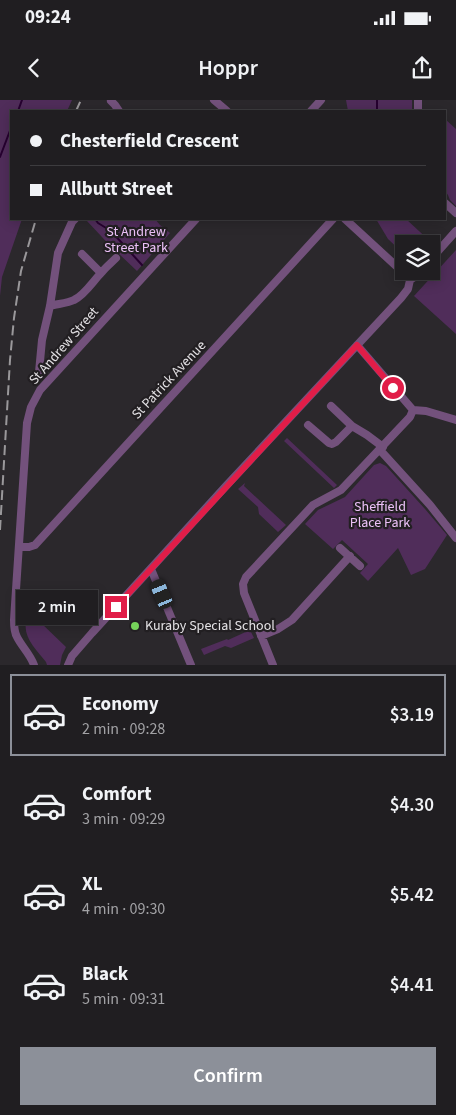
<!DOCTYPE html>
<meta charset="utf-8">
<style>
:root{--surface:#201e21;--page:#28272a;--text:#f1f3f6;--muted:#a2a2a5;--line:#3d3c3f;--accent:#8c9099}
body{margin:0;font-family:"Source Sans 3",sans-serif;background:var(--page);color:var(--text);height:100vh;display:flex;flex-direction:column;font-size:19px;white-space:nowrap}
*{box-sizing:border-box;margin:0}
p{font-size:16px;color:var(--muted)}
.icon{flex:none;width:28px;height:28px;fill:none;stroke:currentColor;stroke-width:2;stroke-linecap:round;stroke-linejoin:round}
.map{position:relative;height:565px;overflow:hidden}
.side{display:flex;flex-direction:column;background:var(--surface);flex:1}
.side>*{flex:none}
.banner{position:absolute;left:10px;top:10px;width:436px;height:110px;border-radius:0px;box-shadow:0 2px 12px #0003,0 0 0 1px var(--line);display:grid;align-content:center;height:110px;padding:0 20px;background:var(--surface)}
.tools{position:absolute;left:395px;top:135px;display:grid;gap:10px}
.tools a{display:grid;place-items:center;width:45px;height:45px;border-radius:0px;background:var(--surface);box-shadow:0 2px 12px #0003,0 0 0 1px var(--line);font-size:25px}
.end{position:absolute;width:22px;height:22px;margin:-11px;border:6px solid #e11d48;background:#fff;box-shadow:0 0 0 2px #fff}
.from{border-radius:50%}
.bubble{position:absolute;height:35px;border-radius:0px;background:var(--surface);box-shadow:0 2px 12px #0003,0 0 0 1px var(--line);font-size:16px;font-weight:600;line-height:35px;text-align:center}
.car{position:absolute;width:15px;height:30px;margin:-15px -8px;border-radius:6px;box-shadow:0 0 4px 1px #0007;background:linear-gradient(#222 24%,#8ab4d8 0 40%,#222 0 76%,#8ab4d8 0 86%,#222 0)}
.banner b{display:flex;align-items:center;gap:18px;height:48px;font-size:19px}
.banner b+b{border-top:1px solid var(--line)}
.banner i{width:12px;height:12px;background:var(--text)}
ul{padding:9px 0 0;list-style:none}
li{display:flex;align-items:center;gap:15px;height:82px;margin:0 10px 8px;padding:0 10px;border:2px solid transparent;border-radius:0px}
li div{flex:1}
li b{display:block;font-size:19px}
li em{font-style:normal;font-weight:600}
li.active{border-color:var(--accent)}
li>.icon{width:45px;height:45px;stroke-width:1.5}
.cta{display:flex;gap:10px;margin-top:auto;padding:10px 20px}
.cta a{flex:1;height:58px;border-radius:0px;background:var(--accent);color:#fff;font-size:20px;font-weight:600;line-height:58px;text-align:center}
.status{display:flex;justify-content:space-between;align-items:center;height:35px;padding:0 25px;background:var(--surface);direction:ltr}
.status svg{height:14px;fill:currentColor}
header{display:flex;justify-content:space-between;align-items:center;height:65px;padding:0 20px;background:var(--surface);font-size:22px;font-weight:600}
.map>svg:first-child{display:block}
.green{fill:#502d5a}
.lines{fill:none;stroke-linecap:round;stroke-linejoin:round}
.stream{stroke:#26012f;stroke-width:2}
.minor{stroke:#73517c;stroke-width:8}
.rail{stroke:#9a989b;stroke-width:2;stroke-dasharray:10 5;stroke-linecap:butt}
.route{stroke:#e11d48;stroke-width:6}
.poi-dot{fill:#76d25a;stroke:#221f22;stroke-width:2}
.labels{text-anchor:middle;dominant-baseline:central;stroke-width:4.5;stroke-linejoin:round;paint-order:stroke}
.park-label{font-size:14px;fill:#ecc1f8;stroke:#221f22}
.street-label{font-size:14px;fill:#e4e2e5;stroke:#221f22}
.poi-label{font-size:14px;fill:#e4e2e5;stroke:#221f22;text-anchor:start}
</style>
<div class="status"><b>09:24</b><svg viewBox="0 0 49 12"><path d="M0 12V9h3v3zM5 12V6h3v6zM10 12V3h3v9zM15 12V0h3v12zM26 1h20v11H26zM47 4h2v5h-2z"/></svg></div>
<header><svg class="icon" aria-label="back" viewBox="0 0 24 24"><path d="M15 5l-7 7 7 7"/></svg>Hoppr<svg class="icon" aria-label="share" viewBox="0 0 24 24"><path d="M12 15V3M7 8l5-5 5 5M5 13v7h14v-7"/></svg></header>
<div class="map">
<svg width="456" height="565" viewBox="0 0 456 565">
<rect width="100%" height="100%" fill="#2b282c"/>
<path class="green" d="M0,0H72L67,11H11V119H22L2,177L0,196Z
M346,0H412V11H348Z
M445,19L456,29V106L450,100L448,95L445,91Z
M89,119H155L160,125L170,133L137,171L117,152H116L87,121Z
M376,119H406L433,144L431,147V144H404V154L388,139Z
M456,150V234L414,196Z
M287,338L337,385L334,388L284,341Z
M380,363L386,366L425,409L447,435L425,469L411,475L398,448L368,481L360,473L368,464L342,440L333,449L305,424L318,410L345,397L374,365Z
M245,383L244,386L286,425L278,432L259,414L258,407L238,389Z
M26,522H40L66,547L62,555L60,565H47L46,562C37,550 23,538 26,522Z
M250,530L254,538L231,548L225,546L204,555L201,549L227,539L228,540Z"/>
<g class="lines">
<path class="stream" d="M377,0V11
M18,11L22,0
M0,57L11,28
M95,119L98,123L111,131L142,165"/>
<path class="minor" d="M214,0L227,11
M418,0V11
M111,1L115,5L119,11
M311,11L321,0
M445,103L456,113
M345,119L406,175L410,180
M82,154L101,173
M431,159L456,131
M50,206C57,204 68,203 74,200C85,195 93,181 102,172C106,167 111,163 116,158
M357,245L413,310L426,311L456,320
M39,272L42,240L50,206L58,153L72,122L75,119
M331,306L352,326
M308,325L329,343L332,344L336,342L352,326L367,335L383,347
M380,350L430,405L456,438
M19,447H29L35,445L333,119
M340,448L360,466
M151,469L191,565
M261,536L278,529L292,520L350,456
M34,565C30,554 22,547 17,537C14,532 14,526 14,520L27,323L31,307L40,290L196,119
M68,565L72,556L92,533L226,386L401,198L408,189L410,180L424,171
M273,565L244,493L243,484L246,477L313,405L341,390L410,317L413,310"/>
<path class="rail" d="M76,11L81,0
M0,430L10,260L14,218L21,171L36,119"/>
</g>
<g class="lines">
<path class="route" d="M116,507L357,245L393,288"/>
</g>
<circle class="poi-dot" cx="135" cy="526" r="5"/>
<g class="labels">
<g class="park-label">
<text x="136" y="132">St Andrew<tspan x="136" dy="16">Street Park</tspan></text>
<text x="380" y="407">Sheffield<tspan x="380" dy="16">Place Park</tspan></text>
</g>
<g class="street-label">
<text transform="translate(64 246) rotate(-49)">St Andrew Street</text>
<text transform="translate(169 280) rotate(-47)">St Patrick Avenue</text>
</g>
<g class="poi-label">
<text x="145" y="526">Kuraby Special School</text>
</g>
</g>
</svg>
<div class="tools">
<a><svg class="icon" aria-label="layers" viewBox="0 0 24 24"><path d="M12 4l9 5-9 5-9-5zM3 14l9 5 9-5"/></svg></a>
</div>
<i class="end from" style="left:393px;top:288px"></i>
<i class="end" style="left:116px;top:507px"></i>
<div class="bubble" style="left:16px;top:490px;width:82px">2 min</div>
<i class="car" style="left:162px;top:494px;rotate:337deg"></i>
<div class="banner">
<b><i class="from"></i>Chesterfield Crescent</b>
<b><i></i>Allbutt Street</b>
</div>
</div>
<section class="side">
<ul>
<li class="active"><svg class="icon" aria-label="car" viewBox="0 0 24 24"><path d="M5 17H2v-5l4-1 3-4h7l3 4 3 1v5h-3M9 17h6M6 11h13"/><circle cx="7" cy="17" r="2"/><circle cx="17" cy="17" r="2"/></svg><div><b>Economy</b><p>2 min · 09:28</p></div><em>$3.19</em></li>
<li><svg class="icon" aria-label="car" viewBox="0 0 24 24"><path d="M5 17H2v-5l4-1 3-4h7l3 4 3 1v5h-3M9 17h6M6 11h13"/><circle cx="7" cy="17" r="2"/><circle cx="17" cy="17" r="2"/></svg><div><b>Comfort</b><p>3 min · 09:29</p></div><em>$4.30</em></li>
<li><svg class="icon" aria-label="car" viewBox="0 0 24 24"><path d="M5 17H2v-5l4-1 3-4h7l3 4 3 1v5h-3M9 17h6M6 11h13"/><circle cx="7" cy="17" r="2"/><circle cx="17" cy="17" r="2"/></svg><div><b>XL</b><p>4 min · 09:30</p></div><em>$5.42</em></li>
<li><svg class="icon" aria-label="car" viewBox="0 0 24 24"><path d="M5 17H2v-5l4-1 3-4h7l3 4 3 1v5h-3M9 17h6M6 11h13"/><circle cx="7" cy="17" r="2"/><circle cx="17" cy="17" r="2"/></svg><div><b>Black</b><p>5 min · 09:31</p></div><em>$4.41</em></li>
</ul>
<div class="cta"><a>Confirm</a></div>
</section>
